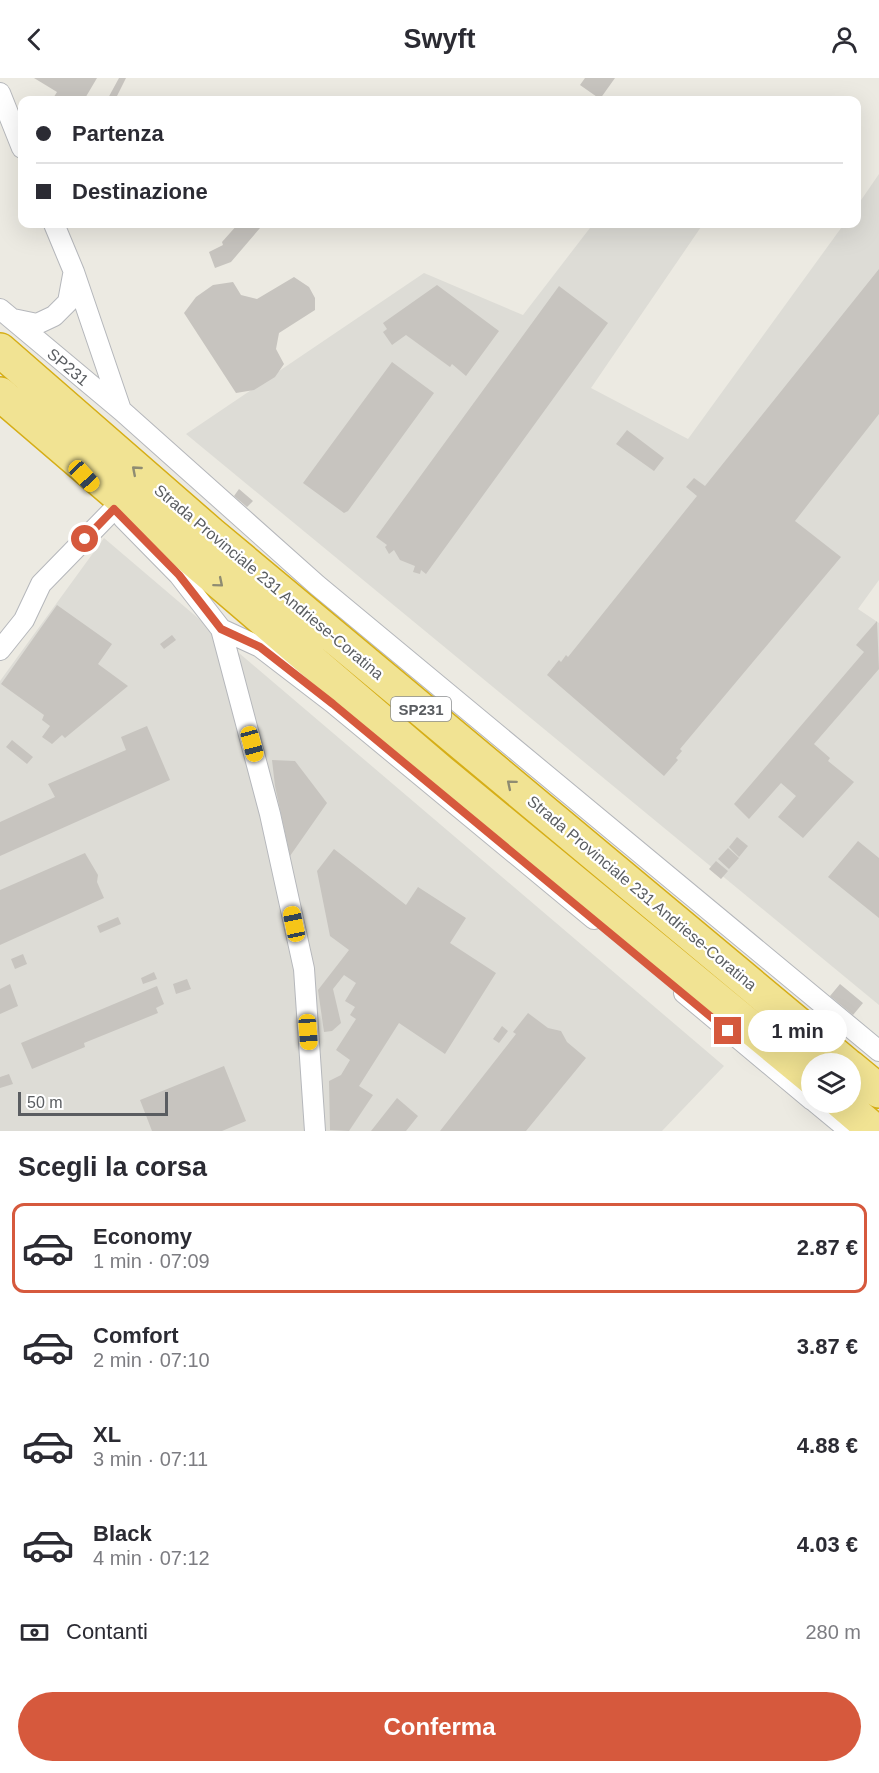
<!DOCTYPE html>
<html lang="it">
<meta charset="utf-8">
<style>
:root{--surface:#fff;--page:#f2f2f3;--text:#2b2b33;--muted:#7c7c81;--line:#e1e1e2;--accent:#d6593d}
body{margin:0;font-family:Arial,sans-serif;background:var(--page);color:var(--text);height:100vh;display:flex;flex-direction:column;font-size:22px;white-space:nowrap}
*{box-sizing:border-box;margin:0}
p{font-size:20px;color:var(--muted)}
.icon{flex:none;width:33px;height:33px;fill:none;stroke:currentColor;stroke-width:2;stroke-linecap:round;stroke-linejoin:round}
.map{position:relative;height:1053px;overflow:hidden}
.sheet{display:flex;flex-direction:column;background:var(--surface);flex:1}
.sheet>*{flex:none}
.guide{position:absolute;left:18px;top:18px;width:843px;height:132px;border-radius:12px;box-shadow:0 6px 24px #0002;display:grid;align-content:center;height:132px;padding:0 18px;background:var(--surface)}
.controls{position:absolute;left:801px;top:975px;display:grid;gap:12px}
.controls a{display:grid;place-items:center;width:60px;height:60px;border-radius:50%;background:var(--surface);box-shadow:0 6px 24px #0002;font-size:30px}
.scale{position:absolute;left:18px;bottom:15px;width:150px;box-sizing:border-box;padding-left:6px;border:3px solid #5a5d61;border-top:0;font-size:16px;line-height:21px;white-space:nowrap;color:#5a5d61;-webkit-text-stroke:4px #fff;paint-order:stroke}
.end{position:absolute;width:27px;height:27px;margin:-14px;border:8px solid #d6593d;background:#fff;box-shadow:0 0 0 3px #fff}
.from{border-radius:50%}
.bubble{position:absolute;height:42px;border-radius:21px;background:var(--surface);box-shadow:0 6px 24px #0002;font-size:20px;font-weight:600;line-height:42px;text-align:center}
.car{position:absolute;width:18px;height:36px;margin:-18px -9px;border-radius:8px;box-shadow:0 0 4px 2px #0007;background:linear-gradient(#f5c518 24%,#345 0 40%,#f5c518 0 76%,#345 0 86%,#f5c518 0)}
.guide b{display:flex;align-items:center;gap:21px;height:57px;font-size:22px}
.guide b+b{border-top:2px solid var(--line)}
.guide i{width:15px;height:15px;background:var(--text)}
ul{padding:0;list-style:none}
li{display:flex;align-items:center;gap:18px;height:90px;margin:0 12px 9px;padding:0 6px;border:3px solid transparent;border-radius:12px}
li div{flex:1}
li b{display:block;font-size:22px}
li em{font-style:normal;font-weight:600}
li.selected{border-color:var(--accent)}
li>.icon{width:54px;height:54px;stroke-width:1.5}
h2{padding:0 18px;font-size:27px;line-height:72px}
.pay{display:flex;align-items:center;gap:15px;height:66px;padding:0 18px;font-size:22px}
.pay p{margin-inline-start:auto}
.cta{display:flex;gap:12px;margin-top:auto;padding:12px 18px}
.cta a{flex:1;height:69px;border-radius:36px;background:var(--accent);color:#fff;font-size:24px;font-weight:600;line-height:69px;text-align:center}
header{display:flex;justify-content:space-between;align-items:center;height:78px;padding:0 18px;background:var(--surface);font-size:27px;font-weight:600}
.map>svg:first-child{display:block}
.industrial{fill:#dddcd6}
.building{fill:#c7c4bf}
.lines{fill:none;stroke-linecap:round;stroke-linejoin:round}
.street-casing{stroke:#b5b7bb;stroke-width:22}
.highway-casing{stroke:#d6ae17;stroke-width:36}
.street{stroke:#fff;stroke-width:20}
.highway{stroke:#f1e393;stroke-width:33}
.oneway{stroke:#8f8c72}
.route{stroke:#d6593d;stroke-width:8}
.labels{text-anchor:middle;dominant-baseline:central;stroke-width:4.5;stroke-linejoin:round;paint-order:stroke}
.shield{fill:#fff;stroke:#8c8e90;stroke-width:1.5}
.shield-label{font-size:15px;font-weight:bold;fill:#5a5d61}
.street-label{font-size:16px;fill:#5a5d61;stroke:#fff}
</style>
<header><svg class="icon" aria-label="back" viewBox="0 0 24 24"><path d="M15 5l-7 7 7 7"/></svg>Swyft<svg class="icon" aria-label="person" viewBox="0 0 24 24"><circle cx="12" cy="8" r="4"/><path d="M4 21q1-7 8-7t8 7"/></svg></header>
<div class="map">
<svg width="879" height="1053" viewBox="0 0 879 1053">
<rect width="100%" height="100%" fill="#eceae2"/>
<path class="industrial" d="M879,96V502L858,531L879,545V927L186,356L424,195L523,237L593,146H703L591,310L688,361L844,146H856L857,128Z
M104,460L724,988L662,1053H0V603Z"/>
<path class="building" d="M34,0H97L84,22H52L57,14Z
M119,0H126L115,22H107Z
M585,0H615L600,21L580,7Z
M238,146H256L260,150L231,184L215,190L209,174L223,167L222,164Z
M879,191V336L795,443L841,479L680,671L682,673L676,680L678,682L664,698L547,597L559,582L561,584L566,577L568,579L697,418L686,409L694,400L705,408Z
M294,199L309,209L315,220V232L279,255L276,271L284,286L275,299L254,312L236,315L184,235L196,219L213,207L233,204L241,217L257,221Z
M437,207L499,253L466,298L452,286L450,289L406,257L392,267L383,254L387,251L383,245Z
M559,208L608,245L426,496L421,492L420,496L413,494L415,488L400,482L394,472L389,476L385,469L387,467L376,459Z
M392,284L434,315L348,433L344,435L303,405Z
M627,352L664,380L654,393L616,366Z
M239,411L253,423L247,429L234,418Z
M57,527L112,566L98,586L128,608L65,660L62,657L52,666L42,659L50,648L42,642L44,637L1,606Z
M877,543L879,591L814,666L830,680L828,683L854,704L803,760L778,739L796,718L781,705L749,741L734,726L864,574L856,567Z
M172,557L176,562L164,571L160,566Z
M147,648L170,702L0,778V744L55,719L48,706L126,672L121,659Z
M12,662L33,679L27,686L6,669Z
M272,682L295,683L327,725L290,778L275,708Z
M737,759L748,768L739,779L729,769Z
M858,763L879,780V840L828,799Z
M728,770L739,780L729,791L718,781Z
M334,771L406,827L418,809L466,840L450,865L496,895L445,976L399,945L359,1008L373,1017L349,1053L330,1052L329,1003L341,997L350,982L336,972L356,941L350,937L355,929L345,923L356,905L344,897L333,911L341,945L332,953L324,954L318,912L349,872L330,858L317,793Z
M85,775L98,797L97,804L104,820L0,867V812Z
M716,783L728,793L721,801L709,791Z
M118,839L121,846L100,855L97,848Z
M23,876L27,886L15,891L11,881Z
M154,894L157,901L143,906L141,900Z
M187,901L191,911L176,916L173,906Z
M10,906L18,928L0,936V911Z
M840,906L863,925L853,937L830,918Z
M157,908L164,926L156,930L158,935L84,965L85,969L32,991L21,965Z
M528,935L548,950L561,953L567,964L586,980L526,1053H440L516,956L513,954Z
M502,948L508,953L499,965L493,961Z
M224,988L246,1043L222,1053H152L140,1022Z
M9,996L13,1006L0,1010V999Z
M397,1020L418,1038L406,1053H371Z"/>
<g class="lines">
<defs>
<path id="street" d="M0,15L22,70
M54,146L74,194L121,332
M0,231L122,333L317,507L879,973
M13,241L37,246L54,238L68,224L73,197
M123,440L179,497L221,551L270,736L304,891L315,1053
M221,551L260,569L333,625L594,841
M0,572L24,542L41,506L114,431
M684,915L812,1022
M815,1024L850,1053"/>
<path id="highway" d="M0,272L211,456L846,986
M0,316L440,693L812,1000
M850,989L879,1013
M841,1024L875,1053"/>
</defs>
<use href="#street" class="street-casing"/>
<use href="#highway" class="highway-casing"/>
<use href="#street" class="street"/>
<use href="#highway" class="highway"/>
</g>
<defs><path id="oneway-chevron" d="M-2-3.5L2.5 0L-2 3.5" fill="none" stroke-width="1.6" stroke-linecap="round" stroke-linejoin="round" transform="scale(1.5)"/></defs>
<g class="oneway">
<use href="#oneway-chevron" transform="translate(136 392) rotate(-139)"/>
<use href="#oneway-chevron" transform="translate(219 505) rotate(40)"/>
<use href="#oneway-chevron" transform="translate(511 706) rotate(-140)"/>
</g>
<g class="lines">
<path class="route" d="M85,461L114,431L179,497L221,551L260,569L333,626L728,953"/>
</g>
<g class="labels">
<rect class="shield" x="391" y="619" width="60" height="24" rx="4.5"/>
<g class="shield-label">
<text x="421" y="631">SP231</text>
</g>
<g class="street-label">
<text transform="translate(68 289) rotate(40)">SP231</text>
<text transform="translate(269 504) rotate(40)">Strada Provinciale 231 Andriese-Coratina</text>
<text transform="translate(642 815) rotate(40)">Strada Provinciale 231 Andriese-Coratina</text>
</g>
</g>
</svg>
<div class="controls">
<a><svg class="icon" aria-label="layers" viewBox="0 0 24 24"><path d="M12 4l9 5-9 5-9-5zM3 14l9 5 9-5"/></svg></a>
</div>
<div class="scale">50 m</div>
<i class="end from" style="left:85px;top:461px"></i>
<i class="end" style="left:728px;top:953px"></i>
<div class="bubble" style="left:748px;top:932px;width:99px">1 min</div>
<i class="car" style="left:84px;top:398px;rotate:137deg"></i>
<i class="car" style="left:252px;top:666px;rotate:165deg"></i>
<i class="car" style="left:294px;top:846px;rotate:348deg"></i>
<i class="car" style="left:308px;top:954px;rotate:176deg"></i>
<div class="guide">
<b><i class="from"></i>Partenza</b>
<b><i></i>Destinazione</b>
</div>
</div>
<section class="sheet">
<h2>Scegli la corsa</h2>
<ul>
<li class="selected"><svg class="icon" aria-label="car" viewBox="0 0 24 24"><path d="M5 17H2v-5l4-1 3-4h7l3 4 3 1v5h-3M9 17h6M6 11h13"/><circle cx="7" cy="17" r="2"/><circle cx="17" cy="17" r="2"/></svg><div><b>Economy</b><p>1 min · 07:09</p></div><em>2.87 €</em></li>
<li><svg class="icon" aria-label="car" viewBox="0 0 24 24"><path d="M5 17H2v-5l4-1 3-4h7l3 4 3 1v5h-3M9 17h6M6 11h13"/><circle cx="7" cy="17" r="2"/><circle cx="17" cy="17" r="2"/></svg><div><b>Comfort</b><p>2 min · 07:10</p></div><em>3.87 €</em></li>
<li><svg class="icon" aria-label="car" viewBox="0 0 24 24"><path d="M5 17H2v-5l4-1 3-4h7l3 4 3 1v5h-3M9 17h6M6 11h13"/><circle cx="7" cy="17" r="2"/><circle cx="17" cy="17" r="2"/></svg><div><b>XL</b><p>3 min · 07:11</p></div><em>4.88 €</em></li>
<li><svg class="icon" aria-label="car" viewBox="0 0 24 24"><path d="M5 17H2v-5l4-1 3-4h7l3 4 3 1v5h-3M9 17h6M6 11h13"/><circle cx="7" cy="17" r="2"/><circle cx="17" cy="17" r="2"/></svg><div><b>Black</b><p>4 min · 07:12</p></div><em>4.03 €</em></li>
</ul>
<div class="pay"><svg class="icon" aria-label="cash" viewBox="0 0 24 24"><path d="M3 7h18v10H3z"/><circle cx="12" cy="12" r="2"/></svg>Contanti<p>280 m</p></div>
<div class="cta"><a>Conferma</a></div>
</section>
